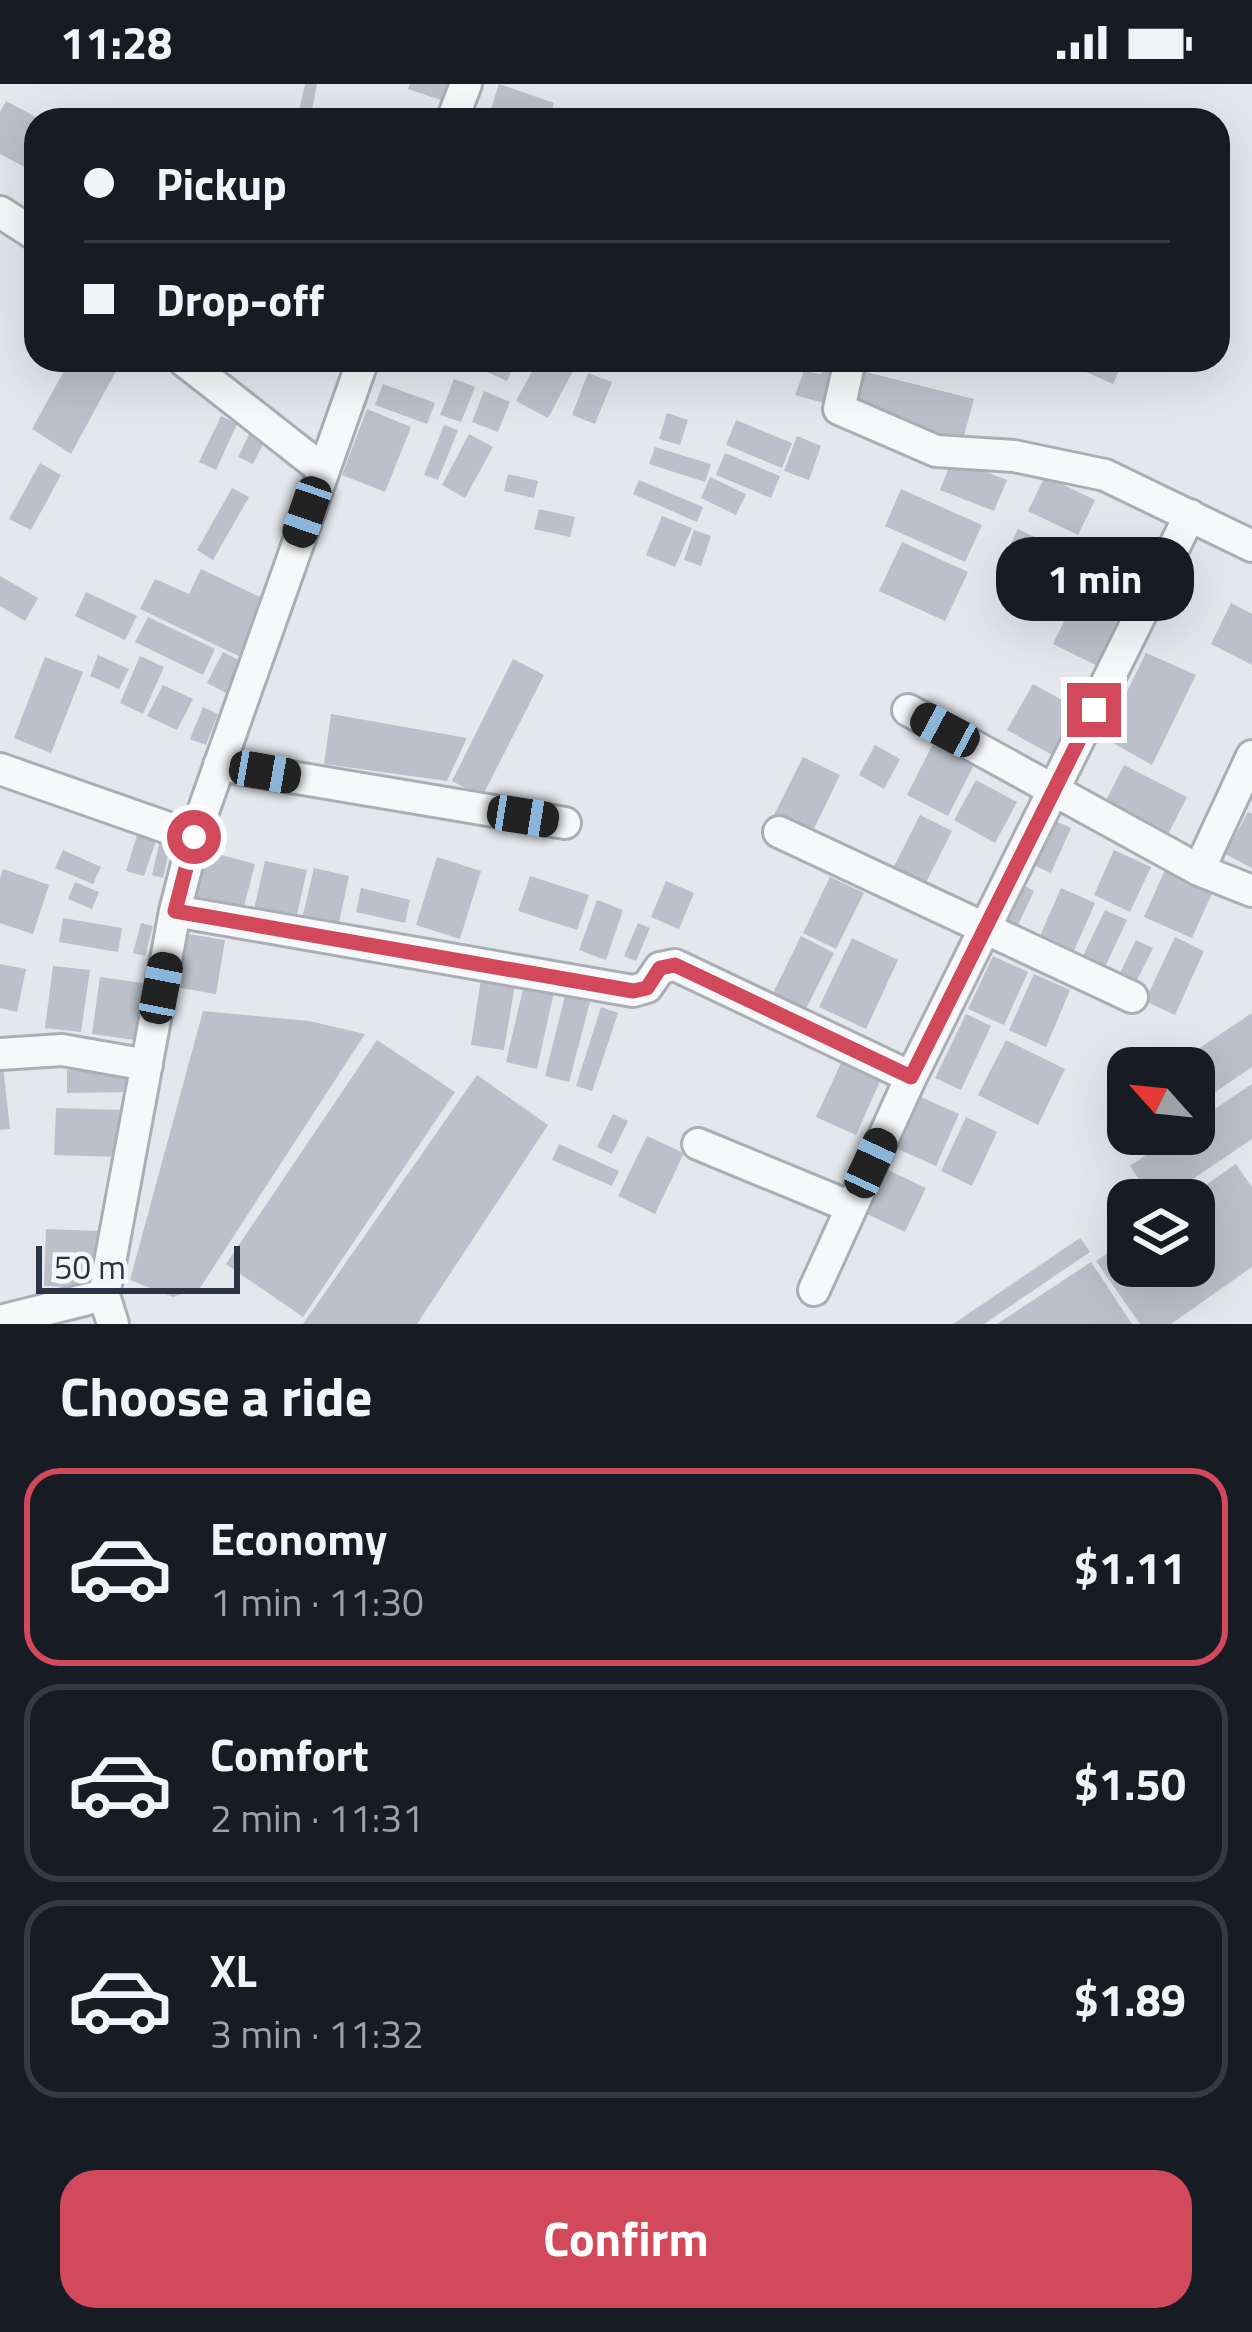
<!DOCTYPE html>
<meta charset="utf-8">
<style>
:root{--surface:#171b24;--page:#242831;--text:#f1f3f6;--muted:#9ea1a6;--line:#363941;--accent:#d1495b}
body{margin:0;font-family:"Titillium Web",sans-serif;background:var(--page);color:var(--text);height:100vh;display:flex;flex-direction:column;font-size:45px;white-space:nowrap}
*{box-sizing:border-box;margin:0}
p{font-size:39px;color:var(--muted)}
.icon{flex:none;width:66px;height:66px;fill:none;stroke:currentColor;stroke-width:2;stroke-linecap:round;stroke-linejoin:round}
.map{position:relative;height:1240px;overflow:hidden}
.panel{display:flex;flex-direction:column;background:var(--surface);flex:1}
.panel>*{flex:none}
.guide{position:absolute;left:24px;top:24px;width:1206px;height:264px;border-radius:36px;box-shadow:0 12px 48px #0002;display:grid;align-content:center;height:264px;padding:0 60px;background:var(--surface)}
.needle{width:78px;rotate:297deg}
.tools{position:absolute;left:1107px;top:963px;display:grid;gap:24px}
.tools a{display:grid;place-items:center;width:108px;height:108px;border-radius:24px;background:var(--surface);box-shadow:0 12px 48px #0002;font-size:60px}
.scale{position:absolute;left:36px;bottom:30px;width:204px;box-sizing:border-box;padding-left:12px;border:6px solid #2b3445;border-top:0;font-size:33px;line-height:42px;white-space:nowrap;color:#2b3445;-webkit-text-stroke:9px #f4f6f9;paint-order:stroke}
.end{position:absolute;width:54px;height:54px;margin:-27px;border:15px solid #d1495b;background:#fff;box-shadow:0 0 0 6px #fff}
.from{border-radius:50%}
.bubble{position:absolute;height:84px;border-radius:36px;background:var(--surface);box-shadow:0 12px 48px #0002;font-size:39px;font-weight:700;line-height:84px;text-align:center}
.car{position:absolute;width:36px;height:72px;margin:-36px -18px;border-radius:15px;box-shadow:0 0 9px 3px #0007;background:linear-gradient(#222 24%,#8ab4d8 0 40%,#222 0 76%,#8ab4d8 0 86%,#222 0)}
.guide b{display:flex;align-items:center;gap:42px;height:114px;font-size:45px}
.guide b+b{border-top:3px solid var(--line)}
.guide i{width:30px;height:30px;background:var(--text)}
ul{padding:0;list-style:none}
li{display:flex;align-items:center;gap:36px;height:198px;margin:0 24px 18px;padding:0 36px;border:6px solid var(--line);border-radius:36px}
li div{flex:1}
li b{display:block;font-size:45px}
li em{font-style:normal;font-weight:700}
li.active{border-color:var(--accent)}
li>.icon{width:108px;height:108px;stroke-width:1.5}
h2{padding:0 60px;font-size:54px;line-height:144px}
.action{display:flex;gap:24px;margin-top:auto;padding:24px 60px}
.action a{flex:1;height:138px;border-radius:36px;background:var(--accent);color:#fff;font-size:48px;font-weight:700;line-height:138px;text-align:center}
.status{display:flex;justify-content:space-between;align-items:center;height:84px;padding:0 60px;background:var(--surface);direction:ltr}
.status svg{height:33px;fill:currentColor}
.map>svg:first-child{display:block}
.building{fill:#bbc0ca}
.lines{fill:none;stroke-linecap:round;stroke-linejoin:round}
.street-casing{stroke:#a9aeb7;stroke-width:36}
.street{stroke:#f7f8fa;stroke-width:30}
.route{stroke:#d1495b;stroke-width:15}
</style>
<div class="status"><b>11:28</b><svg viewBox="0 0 49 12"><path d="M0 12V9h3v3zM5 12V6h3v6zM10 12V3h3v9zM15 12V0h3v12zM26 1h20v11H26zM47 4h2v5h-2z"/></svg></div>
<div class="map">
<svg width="1252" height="1240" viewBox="0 0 1252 1240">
<rect width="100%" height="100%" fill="#e4e7ec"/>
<path class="building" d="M305,0H317L310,36H297Z
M410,0H456L450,19L408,5Z
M499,0L554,19L549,36H513L490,28Z
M6,17L36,33V89L0,70V28Z
M70,276H122L71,370L32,345Z
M475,276H516L507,297L472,281Z
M538,276H552L573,287L548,334L516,317Z
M1089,276H1124L1113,300L1084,287Z
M825,278L974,315L964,352H924L836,313L824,319L795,311L804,287L821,290Z
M588,289L612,298L595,340L572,331Z
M454,295L475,303L461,338L440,331Z
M383,300L435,319L427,340L375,321Z
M484,307L510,318L498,348L472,338Z
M367,325L411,343L385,408L342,391Z
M667,329L688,336L680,361L659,355Z
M221,332L237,340L216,386L199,378Z
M736,336L792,359L782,384L726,361Z
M444,341L458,346L438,396L424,391Z
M250,348L265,356L253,380L238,373Z
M469,350L493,363L465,414L442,401Z
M797,352L821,362L809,396L784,387Z
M655,363L711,380L705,398L649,380Z
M725,369L780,392L771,414L716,391Z
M952,375L1007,396L994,427L940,406Z
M40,379L61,391L31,446L9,435Z
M508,390L538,397L534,414L504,407Z
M1045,392L1095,416L1078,451L1028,427Z
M710,393L746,410L736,431L701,414Z
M639,396L703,423L697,438L633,410Z
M232,404L249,413L213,476L197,466Z
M901,405L982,441L965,478L885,442Z
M539,425L575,433L570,453L534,445Z
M662,432L692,444L675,483L646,471Z
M1018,445L1081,475L1065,508L1002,478Z
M694,446L711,452L701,482L684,476Z
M902,458L968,488L945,537L879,507Z
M201,485L269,517L243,574L140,525L155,495L189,510Z
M0,492L38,514L25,537L0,522Z
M86,508L137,532L125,556L75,532Z
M1074,517L1123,541L1102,584L1053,560Z
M1231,519L1252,530V581L1211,560Z
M148,533L215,565L203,591L135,558Z
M223,568L242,578L226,609L207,599Z
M1146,569L1196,591L1152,681L1104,654Z
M98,571L129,585L119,605L90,592Z
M140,572L164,583L143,630L120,619Z
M45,573L83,588L51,669L14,654Z
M513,575L544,591L482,713L452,697Z
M1033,600L1087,630L1061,676L1007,646Z
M163,601L193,615L177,646L147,632Z
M203,623L218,630L206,661L190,655Z
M331,630L467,654L447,697L324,680Z
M936,654L977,675L948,732L907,711Z
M875,661L900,675L884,705L859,691Z
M803,673L840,691L811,751L773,733Z
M1124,681L1187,713L1166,754L1103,722Z
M976,696L1017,718L995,759L954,736Z
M1248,728L1252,730V784L1225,770Z
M920,731L952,747L919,812L887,796Z
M1051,735L1071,744L1051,789L1031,780Z
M139,745L158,751L144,792L126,787Z
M161,752L172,754L163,794L152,791Z
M63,766L101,783L93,800L55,784Z
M203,766L255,780L243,826L190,813Z
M1114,766L1151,783L1130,828L1094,811Z
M437,773L481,787L460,855L416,841Z
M265,777L307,786L296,835L254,825Z
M314,784L349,792L338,843L302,835Z
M3,785L49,801L33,850L0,839V795Z
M1165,786L1213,807L1192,854L1144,833Z
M530,792L589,811L577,846L518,827Z
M830,793L864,809L836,865L803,849Z
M666,797L694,809L679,845L651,833Z
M75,798L99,808L92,825L68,815Z
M1021,800L1034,807L1018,841L1005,835Z
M361,804L410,816L405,839L356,828Z
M1061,804L1095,819L1070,876L1036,861Z
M597,816L623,826L606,876L579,866Z
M1105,826L1127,836L1104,885L1082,874Z
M63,834L122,844L118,868L59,858Z
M141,839L153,842L145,872L133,869Z
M638,839L650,844L636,877L624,872Z
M182,849L225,856L216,910L174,903Z
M801,852L834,869L806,925L773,909Z
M1175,853L1204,867L1175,931L1145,917Z
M852,854L898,876L866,945L819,923Z
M1136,856L1153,864L1131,908L1115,899Z
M993,872L1028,888L1004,941L968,925Z
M0,880L26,885L17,928L0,924Z
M53,882L90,886L81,948L45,944Z
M1034,890L1070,906L1046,963L1009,946Z
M100,893L150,900L142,957L92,950Z
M481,895L515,900L504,966L471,961Z
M524,901L554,908L537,985L506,978Z
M565,912L590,918L569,998L545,992Z
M601,923L618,929L592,1007L576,1002Z
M203,927L309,937L365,950L200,1204L173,1213L130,1196Z
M1252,929V983L1208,1013L1194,991V984H1189L1183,975Z
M966,930L991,942L961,1006L935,994Z
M377,956L455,1008L303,1233L226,1180Z
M1006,956L1065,985L1038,1041L978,1011Z
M842,977L881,995L856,1051L816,1033Z
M0,982H3L10,1045L0,1046Z
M133,985L134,1008L67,1009V986Z
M477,991L548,1041L417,1240H303Z
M1252,1000V1055L1162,1116H1153L1130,1082L1177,1050H1194V1039Z
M921,1013L959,1030L936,1082L898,1065Z
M56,1024L124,1026L122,1073L54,1071Z
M613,1030L628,1037L612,1070L597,1063Z
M966,1033L997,1048L972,1102L941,1087Z
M647,1052L684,1069L655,1130L618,1112Z
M559,1060L619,1087L612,1102L552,1076Z
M1236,1080L1252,1103V1183L1171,1240H1140L1096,1177L1128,1155V1182H1194V1116H1184Z
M888,1086L926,1104L905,1148L867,1130Z
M46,1145L99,1147L97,1204L44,1202Z
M1080,1154L1090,1168L984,1240H953Z
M1091,1178L1132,1240H997Z"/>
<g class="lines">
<defs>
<path id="street" d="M452,36L466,0
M0,128L36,151
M183,276L322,385
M850,276L839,325L936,367L1014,372L1105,391L1252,462
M908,626L1199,786L1252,807
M219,681L565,739
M0,685L194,753L363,276
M779,748L1132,913
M1199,786L1252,672
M175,827L633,907L647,903L660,884L675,881L911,993
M0,970L62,966L147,981
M698,1060L851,1123
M814,1206L911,993L1190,431
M0,1237L104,1211
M113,1240L104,1211L175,827L194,753"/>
</defs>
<use href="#street" class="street-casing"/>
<use href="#street" class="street"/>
</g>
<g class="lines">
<path class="route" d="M194,753L175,827L633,907L647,904L660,884L675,881L911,993L1094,626"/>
</g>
</svg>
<div class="tools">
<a><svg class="needle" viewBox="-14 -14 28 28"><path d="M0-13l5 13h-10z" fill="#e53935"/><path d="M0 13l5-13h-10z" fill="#9ea1a6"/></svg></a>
<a><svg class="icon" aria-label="layers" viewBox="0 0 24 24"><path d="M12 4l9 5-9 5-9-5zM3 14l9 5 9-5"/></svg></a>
</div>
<div class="scale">50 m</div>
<i class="end from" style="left:194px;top:753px"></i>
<i class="end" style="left:1094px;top:626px"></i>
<div class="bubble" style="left:996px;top:453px;width:198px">1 min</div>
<i class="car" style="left:307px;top:428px;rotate:199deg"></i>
<i class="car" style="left:945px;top:646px;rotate:298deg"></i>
<i class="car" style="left:265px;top:688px;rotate:100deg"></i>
<i class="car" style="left:523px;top:732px;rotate:99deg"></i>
<i class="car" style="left:161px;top:904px;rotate:11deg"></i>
<i class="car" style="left:871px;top:1079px;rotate:25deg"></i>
<div class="guide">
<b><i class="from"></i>Pickup</b>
<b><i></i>Drop-off</b>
</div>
</div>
<section class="panel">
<h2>Choose a ride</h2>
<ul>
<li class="active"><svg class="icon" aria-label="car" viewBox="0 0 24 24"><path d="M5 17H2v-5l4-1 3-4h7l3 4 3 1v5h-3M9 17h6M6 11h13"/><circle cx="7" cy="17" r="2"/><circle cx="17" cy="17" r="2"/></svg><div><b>Economy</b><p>1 min · 11:30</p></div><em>$1.11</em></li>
<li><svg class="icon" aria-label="car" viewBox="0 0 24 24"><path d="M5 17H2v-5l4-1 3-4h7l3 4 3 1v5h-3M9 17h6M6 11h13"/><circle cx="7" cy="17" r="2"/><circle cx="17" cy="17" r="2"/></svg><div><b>Comfort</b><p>2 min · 11:31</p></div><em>$1.50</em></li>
<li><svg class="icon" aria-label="car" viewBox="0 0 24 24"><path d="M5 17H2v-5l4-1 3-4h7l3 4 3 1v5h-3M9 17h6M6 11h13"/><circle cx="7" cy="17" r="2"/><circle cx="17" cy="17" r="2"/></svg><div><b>XL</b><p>3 min · 11:32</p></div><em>$1.89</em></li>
</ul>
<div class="action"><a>Confirm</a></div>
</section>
